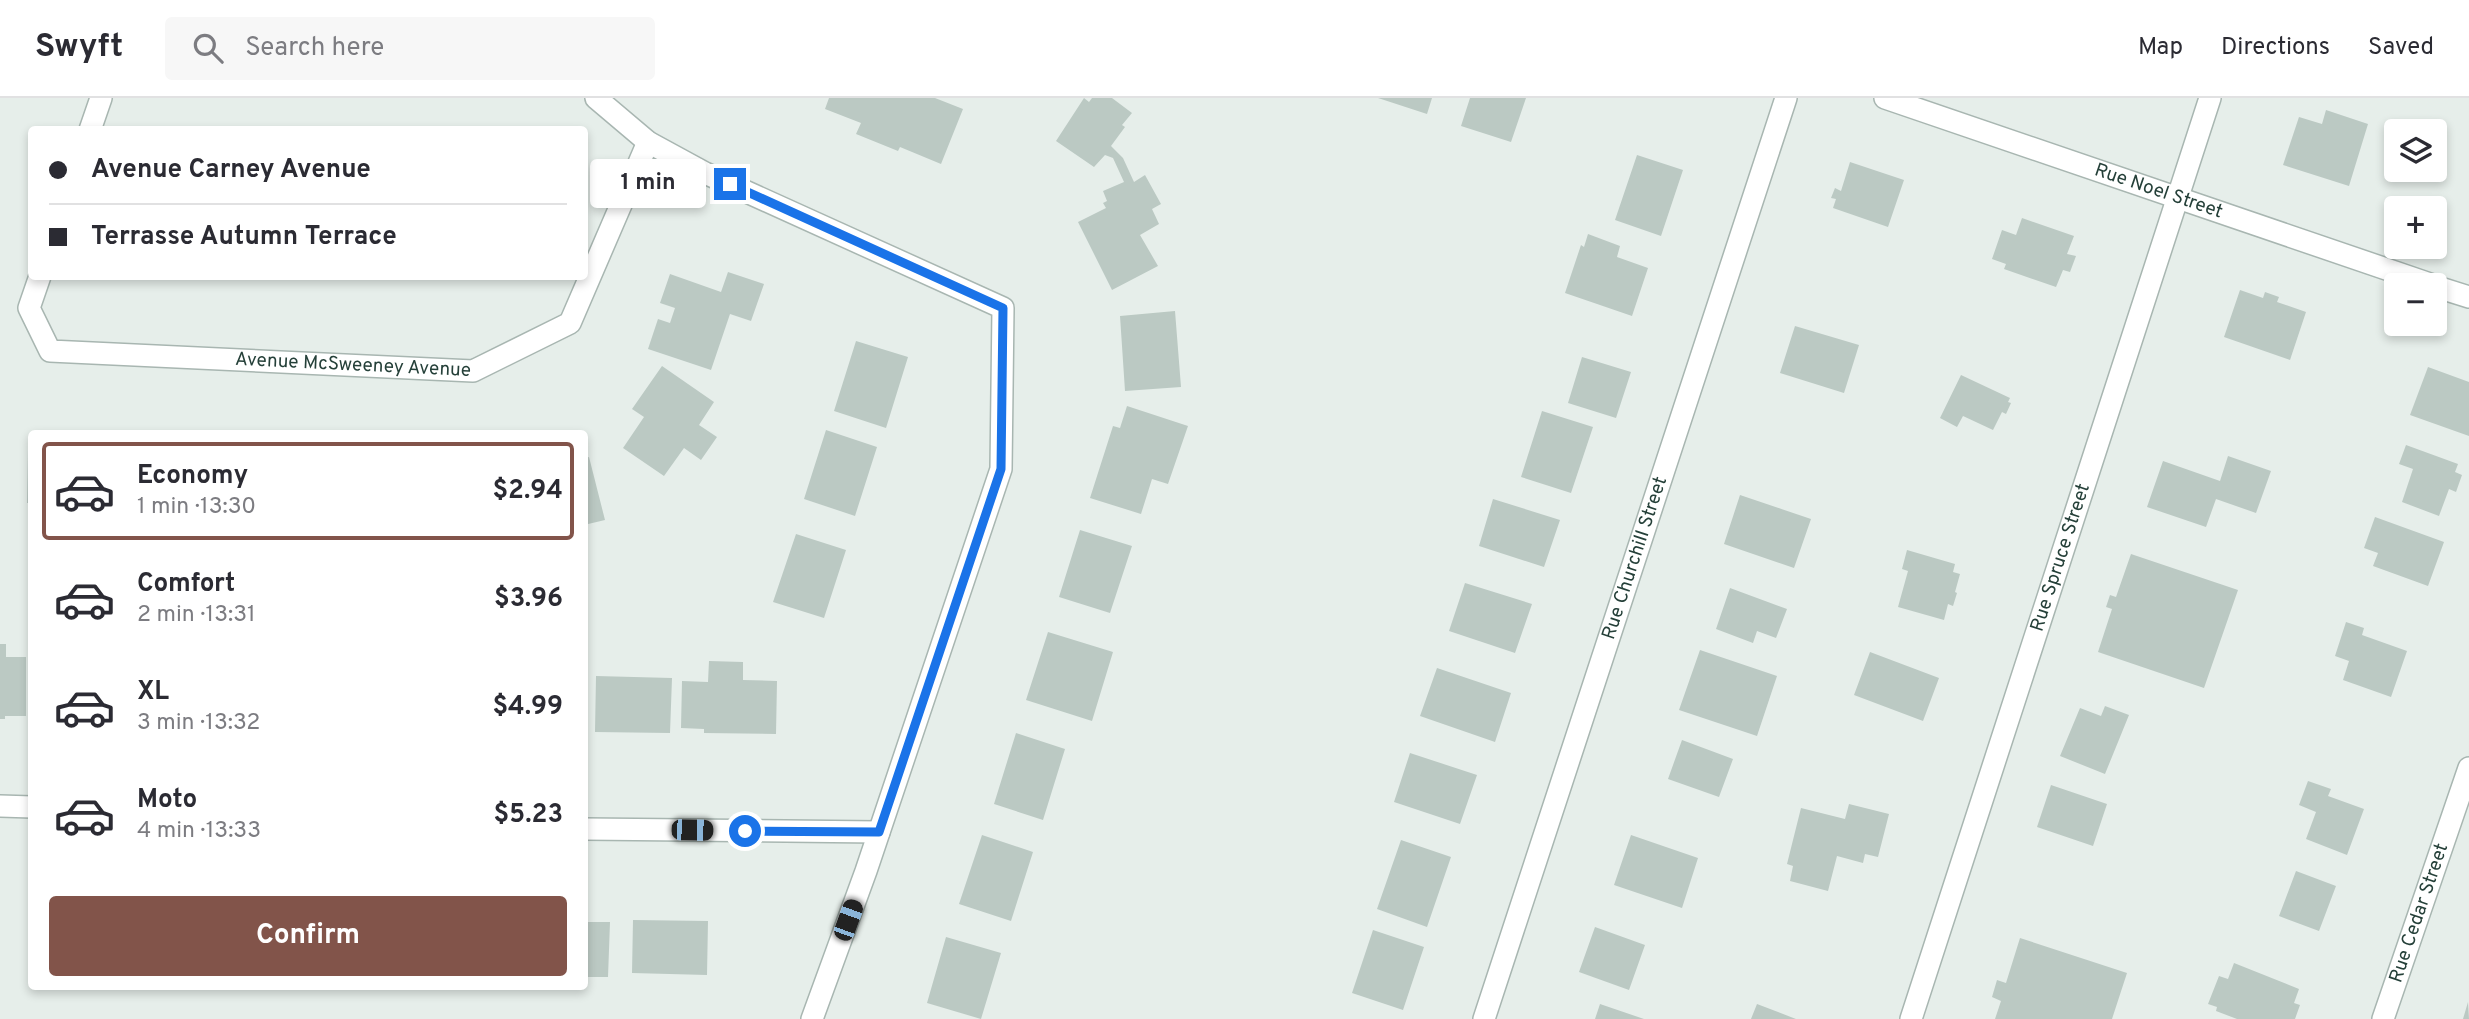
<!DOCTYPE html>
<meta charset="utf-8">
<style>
:root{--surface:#fff;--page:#f7f7f7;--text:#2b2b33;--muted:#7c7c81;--line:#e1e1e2;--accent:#82544a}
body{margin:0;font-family:Overpass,sans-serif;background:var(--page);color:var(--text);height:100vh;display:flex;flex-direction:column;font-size:26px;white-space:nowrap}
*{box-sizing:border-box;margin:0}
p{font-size:23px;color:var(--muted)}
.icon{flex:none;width:38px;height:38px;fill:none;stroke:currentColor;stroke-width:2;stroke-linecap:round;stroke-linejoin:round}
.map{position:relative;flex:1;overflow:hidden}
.side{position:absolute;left:28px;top:332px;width:560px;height:560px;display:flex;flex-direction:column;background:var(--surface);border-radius:7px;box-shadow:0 4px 10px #0003}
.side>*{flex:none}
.banner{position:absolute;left:28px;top:28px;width:560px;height:154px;border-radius:7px;box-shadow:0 4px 10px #0003;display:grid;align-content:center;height:154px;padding:0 21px;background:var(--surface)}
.fabs{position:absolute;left:2384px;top:21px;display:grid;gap:14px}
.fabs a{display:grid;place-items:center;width:63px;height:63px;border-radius:7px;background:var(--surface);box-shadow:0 4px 10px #0003;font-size:35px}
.end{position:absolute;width:32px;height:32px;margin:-16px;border:9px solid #1a73e8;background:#fff;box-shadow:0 0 0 4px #fff}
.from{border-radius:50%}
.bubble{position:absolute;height:49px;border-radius:7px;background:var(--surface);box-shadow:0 4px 10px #0003;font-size:23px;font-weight:700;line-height:49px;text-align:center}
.car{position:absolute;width:21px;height:42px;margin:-21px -10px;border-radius:9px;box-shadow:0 0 5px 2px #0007;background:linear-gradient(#222 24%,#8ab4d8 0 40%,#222 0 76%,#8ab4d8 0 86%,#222 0)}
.banner b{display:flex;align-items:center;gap:24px;height:66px;font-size:26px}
.banner b+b{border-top:2px solid var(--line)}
.banner i{width:18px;height:18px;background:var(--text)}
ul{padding:12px 0 0;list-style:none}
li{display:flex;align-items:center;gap:21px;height:98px;margin:0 14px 10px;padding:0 7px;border:4px solid transparent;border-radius:7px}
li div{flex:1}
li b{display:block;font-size:26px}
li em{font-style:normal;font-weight:700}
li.on{border-color:var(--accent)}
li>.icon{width:63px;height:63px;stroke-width:1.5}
.action{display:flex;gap:14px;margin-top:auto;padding:14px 21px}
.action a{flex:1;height:80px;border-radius:7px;background:var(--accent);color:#fff;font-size:28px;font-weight:700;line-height:80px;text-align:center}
header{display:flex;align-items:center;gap:42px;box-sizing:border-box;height:98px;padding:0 35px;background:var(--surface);border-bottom:2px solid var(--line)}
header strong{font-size:33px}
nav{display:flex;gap:38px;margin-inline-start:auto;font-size:24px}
.search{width:490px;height:63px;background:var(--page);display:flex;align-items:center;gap:18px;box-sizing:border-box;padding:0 24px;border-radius:7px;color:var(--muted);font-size:26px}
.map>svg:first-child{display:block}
.building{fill:#bbc9c3}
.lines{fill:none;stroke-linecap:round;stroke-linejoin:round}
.minor-casing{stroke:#a8b6b1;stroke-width:24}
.minor{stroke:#fff;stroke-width:21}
.route{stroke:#1a73e8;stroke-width:9}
.labels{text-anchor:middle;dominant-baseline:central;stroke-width:5;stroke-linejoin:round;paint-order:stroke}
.street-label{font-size:19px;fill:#254039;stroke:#f7faf8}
</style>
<header>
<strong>Swyft</strong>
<div class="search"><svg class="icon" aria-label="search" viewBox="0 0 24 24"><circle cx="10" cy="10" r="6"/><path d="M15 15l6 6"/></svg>Search here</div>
<nav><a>Map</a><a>Directions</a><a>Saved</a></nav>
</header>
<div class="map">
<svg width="2469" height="921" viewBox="0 0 2469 921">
<rect width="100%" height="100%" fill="#e6eeea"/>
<path class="building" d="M829,0H935L963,11L941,66L900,49L898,53L856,36L861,25L825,11Z
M1084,0L1089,4L1092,0H1112L1132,15L1122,27L1125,29L1111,48L1123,60L1134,84L1145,77L1161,106L1152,111L1159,126L1140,137L1158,168L1112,192L1078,124L1106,110L1103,105L1107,103L1103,93L1124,84L1113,60L1105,57L1094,69L1056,43Z
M1378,0H1432L1427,16Z
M1470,0H1526L1511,44L1461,28Z
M2326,12L2368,26L2349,88L2283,67L2299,19L2322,26Z
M1637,57L1683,72L1661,138L1615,122Z
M1850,64L1904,82L1888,129L1833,110L1836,101L1831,100L1835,90L1841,93Z
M2022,120L2074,138L2067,156L2076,158L2070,174L2063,172L2056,189L2004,171L2006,166L1992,161L2002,132L2016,137Z
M1588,136L1620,148L1617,159L1648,170L1632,218L1565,195L1581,147L1584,149Z
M728,174L764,186L751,223L730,216L711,272L648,251L658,221L670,225L675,210L660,205L670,176L721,194Z
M2240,192L2263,200L2265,194L2279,199L2277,204L2306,214L2290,262L2224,239Z
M1175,213L1181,289L1125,293L1120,218Z
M1795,228L1859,247L1844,295L1780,275Z
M856,243L908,259L886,330L834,313Z
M1582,259L1631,274L1616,320L1568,305Z
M662,268L714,304L699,327L717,339L701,362L684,350L664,378L623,350L644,319L632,311Z
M2428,269L2469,284V338L2410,317Z
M1961,277L2010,300L2008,304L2011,305L2006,316L2002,314L1993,332L1963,318L1957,329L1940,320Z
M1127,308L1188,328L1168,386L1152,381L1141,416L1090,400L1113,328L1120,330Z
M1542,313L1593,329L1571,395L1521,379Z
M826,332L877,349L855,418L804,401Z
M2406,347L2458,366L2455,374L2462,377L2456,394L2449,391L2439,418L2402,404L2413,371L2399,366Z
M28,352H32V405H27Z
M2228,358L2271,373L2256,415L2216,401L2206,429L2147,409L2163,363L2220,383Z
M589,359L605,422L584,427V360Z
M1740,397L1811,421L1794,470L1724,446Z
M1493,401L1560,422L1544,469L1479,448Z
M2375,419L2444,444L2428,488L2373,468L2378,455L2364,450Z
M1080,432L1132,448L1110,515L1059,499Z
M796,436L846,452L824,520L773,504Z
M1907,452L1955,466L1953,474L1960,476L1955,494L1957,495L1953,508L1948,506L1944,522L1898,509L1908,473L1902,471Z
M2131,456L2238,492L2204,590L2098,554L2112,511L2106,509L2110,497L2116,499Z
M1465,485L1532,506L1515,555L1449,533Z
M1730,490L1787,511L1776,540L1757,533L1753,545L1716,531Z
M2346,524L2364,530L2362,537L2407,553L2391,599L2343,582L2349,563L2335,558Z
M1048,534L1113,554L1092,623L1026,602Z
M0,546H6V559H26V618H5V621H0Z
M1700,552L1777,578L1757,638L1679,612Z
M1870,554L1939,580L1923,623L1854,597Z
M709,563L743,564V582L777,583L776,636L704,635V631L681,630L682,583L708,584Z
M1437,570L1511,595L1495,644L1420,618Z
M596,578L672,580L670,635L595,634Z
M2105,608L2129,617L2105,676L2060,658L2080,610L2101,618Z
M1016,635L1065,651L1043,722L994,706Z
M1682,642L1733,661L1719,699L1668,681Z
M1410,655L1477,677L1460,726L1394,704Z
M2308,683L2331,691L2328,698L2364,711L2347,757L2306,741L2316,714L2299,707Z
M2051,687L2107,706L2093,748L2037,729Z
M1849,706L1889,716L1878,759L1865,756L1863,765L1837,758L1828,793L1790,783L1793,768L1787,766L1801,710L1845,721Z
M982,737L1033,754L1011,823L959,806Z
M1631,737L1698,760L1682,810L1614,787Z
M1401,742L1451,759L1427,829L1377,811Z
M2296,773L2336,788L2319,833L2279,818Z
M633,822L708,823L707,877L632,875Z
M584,824H610L608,879H584Z
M1595,829L1645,847L1629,892L1579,874Z
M1373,832L1424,849L1403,912L1352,895Z
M946,839L1001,855L981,921L927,905Z
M2020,840L2127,875L2112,921H1995L2001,903L1992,899L1997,882L2006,885Z
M2234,865L2299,891L2294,905L2300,907L2295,921H2237L2216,913L2217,909L2208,906L2219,878L2228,881Z
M2468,904L2469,921H2463Z
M1600,906L1644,921H1595Z
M1757,906L1796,921H1751Z"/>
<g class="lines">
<defs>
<g id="minor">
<path d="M596,0L648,44L705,75L1003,210L1001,371L866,773L812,921"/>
<path id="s1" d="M1885,0L2433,187"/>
<path d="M90,32L101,0"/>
<path id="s2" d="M40,178L29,210L50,253L473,273L570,225L648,44"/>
<path d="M2434,188L2469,199"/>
<path d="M0,708L32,709"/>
<path d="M584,731L879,734"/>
<path id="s3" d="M1484,921L1786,0"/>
<path id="s4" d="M1911,921L2210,0"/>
<path id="s5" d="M2383,921L2469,670"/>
</g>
</defs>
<use href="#minor" class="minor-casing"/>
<use href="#minor" class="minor"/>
</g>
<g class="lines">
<path class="route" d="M730,86L1003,210L1001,371L879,734L745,733"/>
</g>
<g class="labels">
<g class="street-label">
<text stroke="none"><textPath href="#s1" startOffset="289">Rue Noel Street</textPath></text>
<text stroke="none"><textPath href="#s2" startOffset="385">Avenue McSweeney Avenue</textPath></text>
<text stroke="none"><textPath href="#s4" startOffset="485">Rue Spruce Street</textPath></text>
<text stroke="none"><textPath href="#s3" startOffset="485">Rue Churchill Street</textPath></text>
<text stroke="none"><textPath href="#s5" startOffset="112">Rue Cedar Street</textPath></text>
</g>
</g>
</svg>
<div class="fabs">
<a><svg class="icon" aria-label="layers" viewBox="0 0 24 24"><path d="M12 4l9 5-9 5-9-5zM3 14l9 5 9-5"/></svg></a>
<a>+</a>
<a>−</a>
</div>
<i class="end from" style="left:745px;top:733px"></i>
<i class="end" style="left:730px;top:86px"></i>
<div class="bubble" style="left:590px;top:61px;width:116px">1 min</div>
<i class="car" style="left:692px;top:732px;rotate:91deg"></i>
<i class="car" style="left:848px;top:822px;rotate:20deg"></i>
<div class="banner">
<b><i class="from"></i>Avenue Carney Avenue</b>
<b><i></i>Terrasse Autumn Terrace</b>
</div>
<section class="side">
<ul>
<li class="on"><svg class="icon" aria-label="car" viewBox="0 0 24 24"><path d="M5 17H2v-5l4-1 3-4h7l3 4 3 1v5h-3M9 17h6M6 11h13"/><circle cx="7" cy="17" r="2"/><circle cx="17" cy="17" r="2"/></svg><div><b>Economy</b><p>1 min · 13:30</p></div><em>$2.94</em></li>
<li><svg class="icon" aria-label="car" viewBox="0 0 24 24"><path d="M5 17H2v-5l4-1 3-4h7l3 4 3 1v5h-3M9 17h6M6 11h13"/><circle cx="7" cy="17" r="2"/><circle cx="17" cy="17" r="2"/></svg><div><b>Comfort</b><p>2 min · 13:31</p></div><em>$3.96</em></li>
<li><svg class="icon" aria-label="car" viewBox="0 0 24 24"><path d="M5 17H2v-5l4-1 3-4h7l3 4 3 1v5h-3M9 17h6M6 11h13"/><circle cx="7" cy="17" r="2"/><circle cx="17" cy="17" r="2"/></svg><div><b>XL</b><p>3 min · 13:32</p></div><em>$4.99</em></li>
<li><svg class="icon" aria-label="car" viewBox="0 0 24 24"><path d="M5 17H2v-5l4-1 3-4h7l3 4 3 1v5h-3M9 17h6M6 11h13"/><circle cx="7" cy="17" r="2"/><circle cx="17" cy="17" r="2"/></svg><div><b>Moto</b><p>4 min · 13:33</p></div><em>$5.23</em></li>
</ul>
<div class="action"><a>Confirm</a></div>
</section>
</div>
